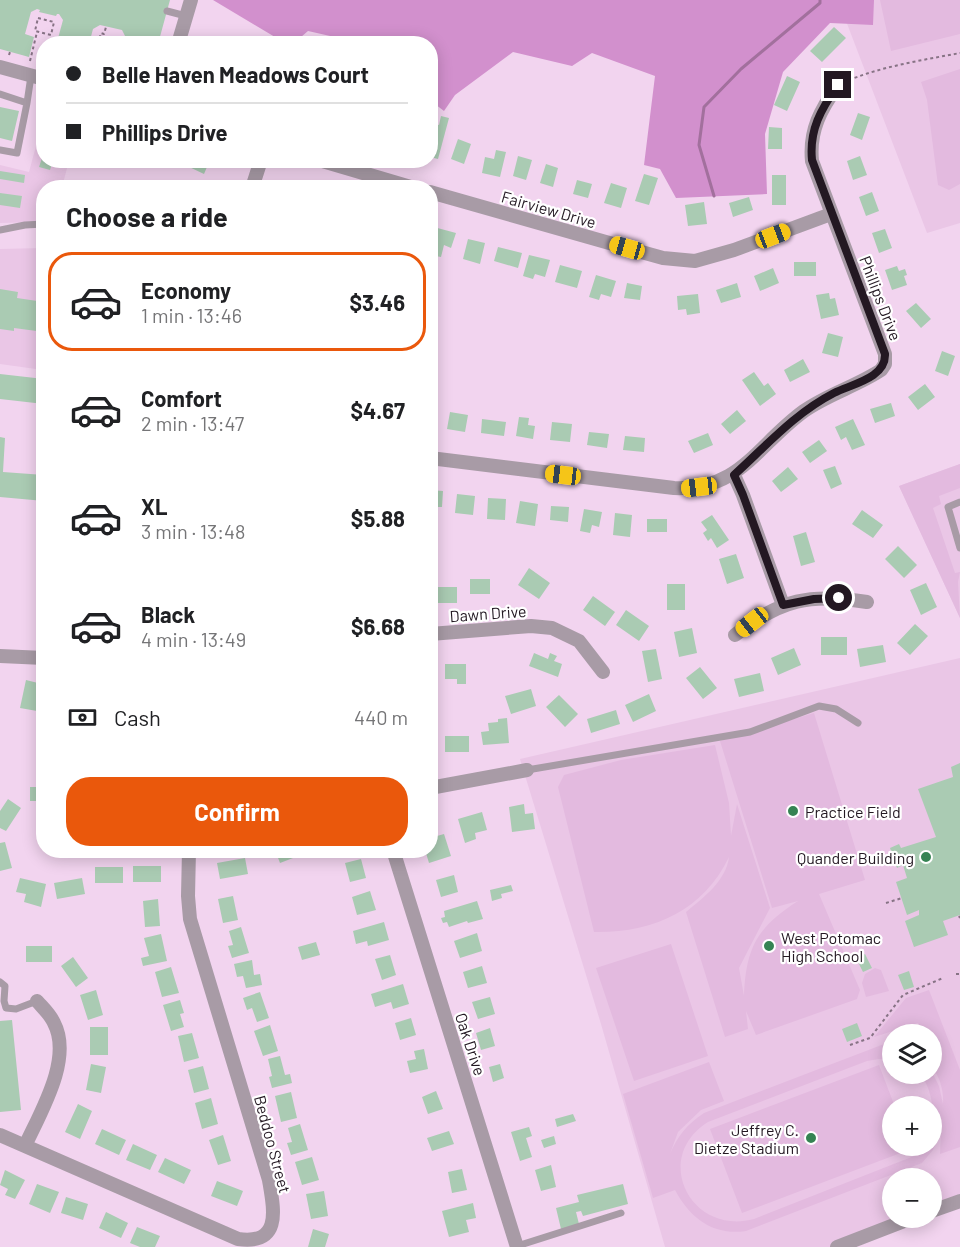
<!DOCTYPE html>
<meta charset="utf-8">
<style>
:root{--surface:#fff;--page:#f2f2f2;--text:#202124;--muted:#757577;--line:#e0e0e0;--accent:#ea580c}
body{margin:0;font-family:Barlow,sans-serif;background:var(--page);color:var(--text);height:100vh;display:flex;flex-direction:column;font-size:22px;white-space:nowrap}
*{box-sizing:border-box;margin:0}
p{font-size:20px;color:var(--muted)}
.icon{flex:none;width:33px;height:33px;fill:none;stroke:currentColor;stroke-width:2;stroke-linecap:round;stroke-linejoin:round}
.map{position:relative;flex:1;overflow:hidden}
.details{position:absolute;left:36px;top:180px;width:402px;height:678px;display:flex;flex-direction:column;background:var(--surface);border-radius:24px;box-shadow:0 3px 15px #0003}
.details>*{flex:none}
.top-card{position:absolute;left:36px;top:36px;width:402px;height:132px;border-radius:24px;box-shadow:0 3px 15px #0003;display:grid;align-content:center;height:132px;padding:0 30px;background:var(--surface)}
.fabs{position:absolute;left:882px;top:1024px;display:grid;gap:12px}
.fabs a{display:grid;place-items:center;width:60px;height:60px;border-radius:50%;background:var(--surface);box-shadow:0 3px 15px #0003;font-size:30px}
.end{position:absolute;width:27px;height:27px;margin:-14px;border:8px solid #231822;background:#fff;box-shadow:0 0 0 3px #fff}
.from{border-radius:50%}
.car{position:absolute;width:18px;height:36px;margin:-18px -9px;border-radius:8px;box-shadow:0 0 4px 2px #0007;background:linear-gradient(#f5c518 24%,#345 0 40%,#f5c518 0 76%,#345 0 86%,#f5c518 0)}
.top-card b{display:flex;align-items:center;gap:21px;height:57px;font-size:22px}
.top-card b+b{border-top:2px solid var(--line)}
.top-card i{width:15px;height:15px;background:var(--text)}
ul{padding:0;list-style:none}
li{display:flex;align-items:center;gap:18px;height:99px;margin:0 12px 9px;padding:0 18px;border:3px solid transparent;border-radius:24px}
li div{flex:1}
li b{display:block;font-size:22px}
li em{font-style:normal;font-weight:700}
li.selected{border-color:var(--accent)}
li>.icon{width:54px;height:54px;stroke-width:1.5}
h2{padding:0 30px;font-size:27px;line-height:72px}
.pay{display:flex;align-items:center;gap:15px;height:66px;padding:0 30px;font-size:22px}
.pay p{margin-inline-start:auto}
.button{display:flex;gap:12px;margin-top:auto;padding:12px 30px}
.button a{flex:1;height:69px;border-radius:24px;background:var(--accent);color:#fff;font-size:24px;font-weight:700;line-height:69px;text-align:center}
.map>svg:first-child{display:block}
.built{fill:#eac6e6;fill-rule:evenodd}
.green{fill:#e3badf}
.forest{fill:#d290cd}
.lines{fill:none;stroke-linecap:round;stroke-linejoin:round}
.stream{stroke:#a2709d;stroke-width:3}
.building{fill:#aacbb3}
.path{stroke:#877385;stroke-width:2;stroke-dasharray:3 3;stroke-linecap:butt}
.service{stroke:#a89ba6;stroke-width:7}
.minor{stroke:#a89ba6;stroke-width:14}
.route{stroke:#231822;stroke-width:8}
.poi-dot{fill:#358353;stroke:#fff;stroke-width:2}
.labels{text-anchor:middle;dominant-baseline:central;stroke-width:4.5;stroke-linejoin:round;paint-order:stroke}
.street-label{font-size:16px;fill:#231822;stroke:#fff}
.poi-label{font-size:16px;fill:#231822;stroke:#fff;text-anchor:start}
</style>
<div class="map">
<svg width="960" height="1247" viewBox="0 0 960 1247">
<rect width="100%" height="100%" fill="#f2d4ef"/>
<path class="built" d="M838,0H960V223L927,233Z
M43,120L44,160L69,161L62,187L44,188L43,222L0,223V165L29,172Z
M43,248V370L0,364V249Z
M960,464V618L899,486Z
M960,658V1201L932,1212V1179H892V1218H914L834,1247H665L601,1024L520,759ZM892,1035H932V1074H892ZM892,1107H932V1146H892Z"/>
<path class="green" d="M880,0H960V34L891,51Z
M960,69V184L949,190L938,185L927,100L921,82Z
M960,464V488L939,496L941,504L933,508L955,573L960,572L958,582L960,618L899,486Z
M814,713L865,880L819,894L860,990L857,999L756,1035L746,1011L748,1029L725,1037L686,912C704,897 726,881 729,857C703,911 653,933 594,932L558,787L564,775L621,760L715,745L729,803L731,836L737,804L770,908L739,968L744,996C746,948 757,927 798,901L772,908L720,741Z
M671,944L708,1056L634,1081L596,968Z
M875,968L881,970L889,991L866,997L862,983L865,974Z
M929,990L960,1070V1147L940,1154L941,1131L933,1150L922,1163L746,1231C713,1236 690,1218 675,1190L653,1198L623,1094L709,1062L724,1101L701,1110L678,1132L670,1154C677,1137 687,1124 704,1113L892,1041V1060L879,1059L867,1061L708,1122C651,1158 691,1236 754,1219L909,1158L916,1155L923,1146H932C932,1121 937,1095 920,1074H932V1072L939,1086L943,1104C944,1092 940,1076 932,1068V1035H923L918,1023L874,1037L906,998Z
M879,1065L895,1107H892V1146H909L911,1149L742,1213L710,1129Z"/>
<path class="forest" d="M213,0H874L873,25L830,23L783,72L765,134L767,194L676,198L660,169L644,165L655,76L592,53L572,66L513,52L455,95L444,111L431,101L430,44L348,43L339,38L308,31L294,43H285Z"/>
<g class="lines">
<path class="stream" d="M714,196L699,145L704,107L741,69L820,3V0"/>
</g>
<path class="building" d="M0,0H170L158,44H124L126,38L122,30L100,25L93,29L89,44H51V41L57,42L63,20L59,14H57L56,16L39,12L40,10L37,9L31,12L25,34L34,37L29,57L0,49Z
M834,27L846,38L822,62L810,51Z
M787,76L800,82L787,111L774,105Z
M0,107L19,111L12,141L0,138Z
M858,113L870,117L862,140L850,135Z
M441,116L449,118L438,159L430,157V122L439,125Z
M769,127L782,128V149H768Z
M458,139L471,144L464,164L451,159Z
M496,150L506,152L500,177L482,173L485,157L494,159Z
M44,152V160H53L50,170L39,167Z
M518,156L532,160L526,180L513,176Z
M860,156L867,175L853,180L847,161Z
M186,160H210L204,174L185,165Z
M546,164L558,168L553,187L540,183Z
M0,171L25,175L24,183L0,179Z
M644,174L658,178L649,205L635,201Z
M772,175H786V205H772Z
M577,180L592,184L588,198L573,194Z
M611,183L627,188L621,208L604,203Z
M872,192L879,211L866,216L859,197Z
M0,193L22,196L20,208L0,205Z
M749,197L753,210L733,217L729,203Z
M704,202L707,224L688,226L685,205Z
M430,226L456,233L451,248L444,245L441,257L430,255Z
M885,229L892,248L879,253L872,233Z
M468,239L485,243L480,264L463,259Z
M498,247L522,253L518,268L494,261Z
M529,255L550,260L545,277L535,274L533,279L523,276Z
M794,262H816V276H794Z
M560,265L582,271L577,288L555,282Z
M897,266L899,271L905,269L907,275L904,276L907,285L892,290L885,270Z
M773,268L779,283L760,291L754,276Z
M596,275L616,281L611,297L601,294L599,300L589,297Z
M627,283L642,286L640,300L624,298Z
M737,283L741,297L721,303L716,290Z
M0,289L18,292L17,298L44,302V332L14,328V331L0,329Z
M829,293L830,299L835,298L839,315L821,319L816,295Z
M698,294L700,313L687,315L686,309L678,310L677,296Z
M916,303L931,319L921,328L906,311Z
M828,333L843,337L838,357L822,353Z
M942,351L955,356L948,376L935,371Z
M803,359L810,372L790,382L784,370Z
M754,372L764,386L768,383L776,394L760,406L742,380Z
M0,374L44,379V404L0,399Z
M925,384L935,397L918,410L908,397Z
M891,403L895,416L875,423L870,409Z
M737,410L746,421L730,434L721,424Z
M450,412L468,415L465,432L447,429Z
M519,417L529,418L528,425L535,426L533,439L516,436Z
M482,419L506,422L504,436L481,433Z
M853,419L865,445L852,450L846,437L841,440L835,427Z
M552,422L572,424L570,442L550,440Z
M589,432L609,434L607,448L587,445Z
M708,433L713,445L694,453L688,441Z
M625,436L645,438L644,452L623,450Z
M0,437L5,438L3,472L44,475V501L0,497Z
M819,440L827,451L810,463L802,452Z
M835,466L842,484L831,489L823,470Z
M788,467L798,479L781,492L772,481Z
M430,490L443,491L442,507H434V511L430,510Z
M457,494L475,496L473,515L455,513Z
M488,498L506,499L505,520L487,519Z
M520,501L538,504L535,526L516,523Z
M551,506L569,507L568,522L550,520Z
M584,509L602,512L599,527L592,525L590,533L580,531Z
M862,510L883,525L873,538L852,524Z
M615,513L632,515L630,537L613,535Z
M712,515L729,540L717,548L711,538L708,541L703,533L707,530L701,522Z
M647,519H667V532H647Z
M806,532L815,562L801,566L793,536Z
M898,546L917,565L904,578L885,559Z
M736,554L744,578L727,584L719,559Z
M529,568L550,583L539,599L518,585Z
M470,579H490V594H470Z
M926,583L937,607L921,615L910,590Z
M667,584H685V610H667Z
M431,587H457V603H431Z
M593,596L615,612L605,626L583,610Z
M626,610L649,626L639,641L616,625Z
M915,624L928,636L910,655L897,643Z
M692,628L697,653L679,657L674,632Z
M821,637H847V655H821Z
M883,645L886,662L860,667L857,649Z
M794,648L801,665L778,675L771,658Z
M656,649L662,679L648,682L642,651Z
M534,653L548,659L550,653L557,656L554,661L562,664L558,677L529,666Z
M445,664H466V684H457V679H445Z
M700,667L717,688L703,699L686,678Z
M760,673L764,691L739,697L734,679Z
M26,680L42,684L37,711L20,708Z
M531,689L536,706L511,714L505,696Z
M649,694L656,711L633,722L625,705Z
M559,695L578,714L565,727L546,707Z
M616,710L620,724L591,733L587,719Z
M507,718L509,743L483,745L481,732L489,731L488,723L498,722V719Z
M445,736H469V752H445Z
M960,763V915L943,921L948,935L914,947L905,921L919,915V910L907,915L896,882L907,878L903,865L897,868L890,848L899,844L901,848L936,837L918,789L953,777L951,767Z
M30,787H44V801H30Z
M8,799L21,808L6,831L0,828V811Z
M524,804L525,814L533,813L535,829L512,832L509,807Z
M482,812L487,830L475,833L476,839L465,843L458,819Z
M444,834L451,856L429,863L425,850H430V838Z
M5,842L12,868L0,871V843Z
M275,850H305L306,853L280,863Z
M245,858L248,874L220,879L217,863Z
M361,859L366,878L350,882L345,863Z
M133,866H161V882H133Z
M95,867H123V883H95Z
M454,875L458,892L441,897L436,880Z
M20,878L46,884L41,907L24,902L26,894L16,892Z
M82,878L85,894L57,899L54,883Z
M511,885L513,891L501,894L502,898L492,901L490,890Z
M370,891L376,910L357,915L352,897Z
M233,896L238,920L223,923L218,899Z
M158,899L160,926L145,927L143,901Z
M477,901L483,919L468,923L467,921L449,927L447,922L443,923L441,918L445,917L444,911Z
M384,922L389,940L368,946L367,941L356,944L353,931Z
M241,927L249,953L232,958L228,946L233,945L229,931Z
M477,933L482,951L460,958L454,941Z
M161,934L167,961L143,966L141,958L149,956L144,938Z
M316,942L320,955L302,960L298,947Z
M26,946H52V962H26Z
M865,954L872,968L863,972L856,958Z
M390,955L396,975L382,980L375,959Z
M73,957L88,978L76,987L61,966Z
M252,960L254,975L260,974L262,985L246,988L243,976L237,977L234,964Z
M482,966L487,983L468,988L463,972Z
M171,967L179,993L162,997L155,972Z
M909,971L914,987L904,990L898,975Z
M403,984L409,1004L393,1009L391,1002L375,1007L371,994Z
M96,990L103,1015L88,1020L80,995Z
M260,992L269,1018L257,1022L252,1008L247,1010L243,998Z
M490,997L495,1014L478,1019L472,1002Z
M180,1000L184,1013L180,1014L184,1027L171,1031L163,1005Z
M411,1018L416,1035L400,1040L395,1023Z
M12,1020L21,1110L0,1112V1021Z
M857,1023L862,1036L847,1042L842,1029Z
M270,1025L278,1051L263,1056L254,1031Z
M90,1027H108V1055H90Z
M490,1028L495,1046L481,1050L476,1033Z
M192,1033L199,1058L184,1062L178,1036Z
M424,1049L428,1069L410,1073L407,1061L416,1059L414,1051Z
M280,1056L285,1075L290,1074L292,1083L272,1088L269,1077L272,1076L268,1059Z
M91,1064L106,1067L101,1093L86,1090Z
M500,1064L504,1078L493,1082L489,1067Z
M203,1066L209,1089L194,1093L188,1070Z
M436,1091L443,1109L428,1114L422,1097Z
M291,1092L297,1118L281,1122L275,1096Z
M211,1098L218,1124L202,1129L195,1103Z
M78,1104L92,1111L80,1139L65,1132Z
M573,1114L576,1121L557,1127L555,1119Z
M300,1124L308,1150L291,1155L287,1143L292,1142L288,1128Z
M529,1127L532,1136L526,1138L532,1157L520,1161L511,1132Z
M102,1129L126,1140L119,1155L95,1144Z
M449,1131L454,1144L432,1151L427,1138Z
M223,1135L231,1161L218,1165L209,1140Z
M554,1136L556,1144L544,1148L541,1140Z
M133,1144L157,1155L150,1170L126,1160Z
M312,1157L319,1180L302,1185L295,1162Z
M165,1158L191,1170L184,1184L158,1172Z
M551,1165L556,1187L541,1191L535,1170Z
M462,1169L467,1190L452,1193L448,1172Z
M5,1170L25,1180L15,1199L5,1195L8,1189L0,1185Z
M217,1181L243,1191L237,1206L211,1196Z
M37,1184L59,1192L50,1213L29,1204Z
M623,1184L628,1204L583,1216L581,1211L576,1212L579,1224L561,1229L556,1208L579,1202L577,1195Z
M324,1191L328,1216L311,1219L306,1194Z
M66,1197L88,1204L83,1220L61,1213Z
M473,1203L476,1218L466,1220L469,1232L449,1237L442,1211Z
M106,1212L128,1223L121,1238L99,1228Z
M137,1227L160,1236L155,1247H140L130,1243Z
M313,1229L329,1234L325,1247H308Z"/>
<g class="lines">
<path class="path" d="M38,18L54,22L51,35L35,31Z
M98,44L101,33L104,34L106,27
M9,55L10,52
M30,61L37,32
M849,80C884,66 923,60 960,53
M886,903L902,898
M959,916L960,918
M956,974H960
M850,1045L870,1038L903,995L943,978"/>
<path class="service" d="M167,11L186,16
M0,94L27,103L31,76
M0,150L17,153L27,103
M0,230L25,225L44,224
M960,502L948,507L960,548
M527,770L750,732L819,706L836,709L858,723
M0,982L5,986L4,1001L6,1008L16,1009L37,1001
M517,1246L621,1213"/>
<path class="minor" d="M178,44L191,0
M0,67L44,79
M319,160L414,188
M252,188L261,160
M430,192L627,248L663,258L695,261L734,250L831,214
M430,458L674,488C740,491 757,445 804,411C828,394 857,386 881,370L885,364V354L812,161C809,130 821,109 838,85
M734,475L743,495L783,605
M430,634L531,626L552,628L579,641L603,672
M735,635C781,599 810,593 867,602
M0,656L44,658
M430,788L527,770
M393,850L517,1247
M0,1135L238,1239C282,1245 274,1210 269,1180L190,919L188,896L189,850
M25,1146C40,1113 73,1059 54,1023C50,1014 43,1008 37,1001
M932,1211L960,1201
M837,1247L912,1218"/>
</g>
<g class="lines">
<path class="route" d="M838,85C821,109 809,130 812,160L885,354C886,378 852,384 834,393C795,413 766,446 734,475L743,495L783,605L814,599L839,598"/>
</g>
<g class="poi-dot">
<circle cx="793" cy="811" r="6"/>
<circle cx="926" cy="857" r="6"/>
<circle cx="769" cy="946" r="6"/>
<circle cx="811" cy="1138" r="6"/>
</g>
<g class="labels">
<g class="street-label">
<text transform="translate(549 209) rotate(16)">Fairview Drive</text>
<text transform="translate(881 298) rotate(69)">Phillips Drive</text>
<text transform="translate(488 613) rotate(-4)">Dawn Drive</text>
<text transform="translate(471 1044) rotate(72)">Oak Drive</text>
<text transform="translate(273 1144) rotate(75)">Beddoo Street</text>
</g>
<g class="poi-label">
<text x="805" y="811">Practice Field</text>
<text x="914" y="857" text-anchor="end">Quander Building</text>
<text x="781" y="937">West Potomac<tspan x="781" dy="18">High School</tspan></text>
<text x="799" y="1129" text-anchor="end">Jeffrey C.<tspan x="799" dy="18">Dietze Stadium</tspan></text>
</g>
</g>
</svg>
<div class="fabs">
<a><svg class="icon" aria-label="layers" viewBox="0 0 24 24"><path d="M12 4l9 5-9 5-9-5zM3 14l9 5 9-5"/></svg></a>
<a>+</a>
<a>−</a>
</div>
<i class="end from" style="left:839px;top:598px"></i>
<i class="end" style="left:838px;top:85px"></i>
<i class="car" style="left:773px;top:236px;rotate:69deg"></i>
<i class="car" style="left:627px;top:248px;rotate:286deg"></i>
<i class="car" style="left:563px;top:475px;rotate:277deg"></i>
<i class="car" style="left:699px;top:487px;rotate:263deg"></i>
<i class="car" style="left:752px;top:622px;rotate:232deg"></i>
<div class="top-card">
<b><i class="from"></i>Belle Haven Meadows Court</b>
<b><i></i>Phillips Drive</b>
</div>
<section class="details">
<h2>Choose a ride</h2>
<ul>
<li class="selected"><svg class="icon" aria-label="car" viewBox="0 0 24 24"><path d="M5 17H2v-5l4-1 3-4h7l3 4 3 1v5h-3M9 17h6M6 11h13"/><circle cx="7" cy="17" r="2"/><circle cx="17" cy="17" r="2"/></svg><div><b>Economy</b><p>1 min · 13:46</p></div><em>$3.46</em></li>
<li><svg class="icon" aria-label="car" viewBox="0 0 24 24"><path d="M5 17H2v-5l4-1 3-4h7l3 4 3 1v5h-3M9 17h6M6 11h13"/><circle cx="7" cy="17" r="2"/><circle cx="17" cy="17" r="2"/></svg><div><b>Comfort</b><p>2 min · 13:47</p></div><em>$4.67</em></li>
<li><svg class="icon" aria-label="car" viewBox="0 0 24 24"><path d="M5 17H2v-5l4-1 3-4h7l3 4 3 1v5h-3M9 17h6M6 11h13"/><circle cx="7" cy="17" r="2"/><circle cx="17" cy="17" r="2"/></svg><div><b>XL</b><p>3 min · 13:48</p></div><em>$5.88</em></li>
<li><svg class="icon" aria-label="car" viewBox="0 0 24 24"><path d="M5 17H2v-5l4-1 3-4h7l3 4 3 1v5h-3M9 17h6M6 11h13"/><circle cx="7" cy="17" r="2"/><circle cx="17" cy="17" r="2"/></svg><div><b>Black</b><p>4 min · 13:49</p></div><em>$6.68</em></li>
</ul>
<div class="pay"><svg class="icon" aria-label="cash" viewBox="0 0 24 24"><path d="M3 7h18v10H3z"/><circle cx="12" cy="12" r="2"/></svg>Cash<p>440 m</p></div>
<div class="button"><a>Confirm</a></div>
</section>
</div>
